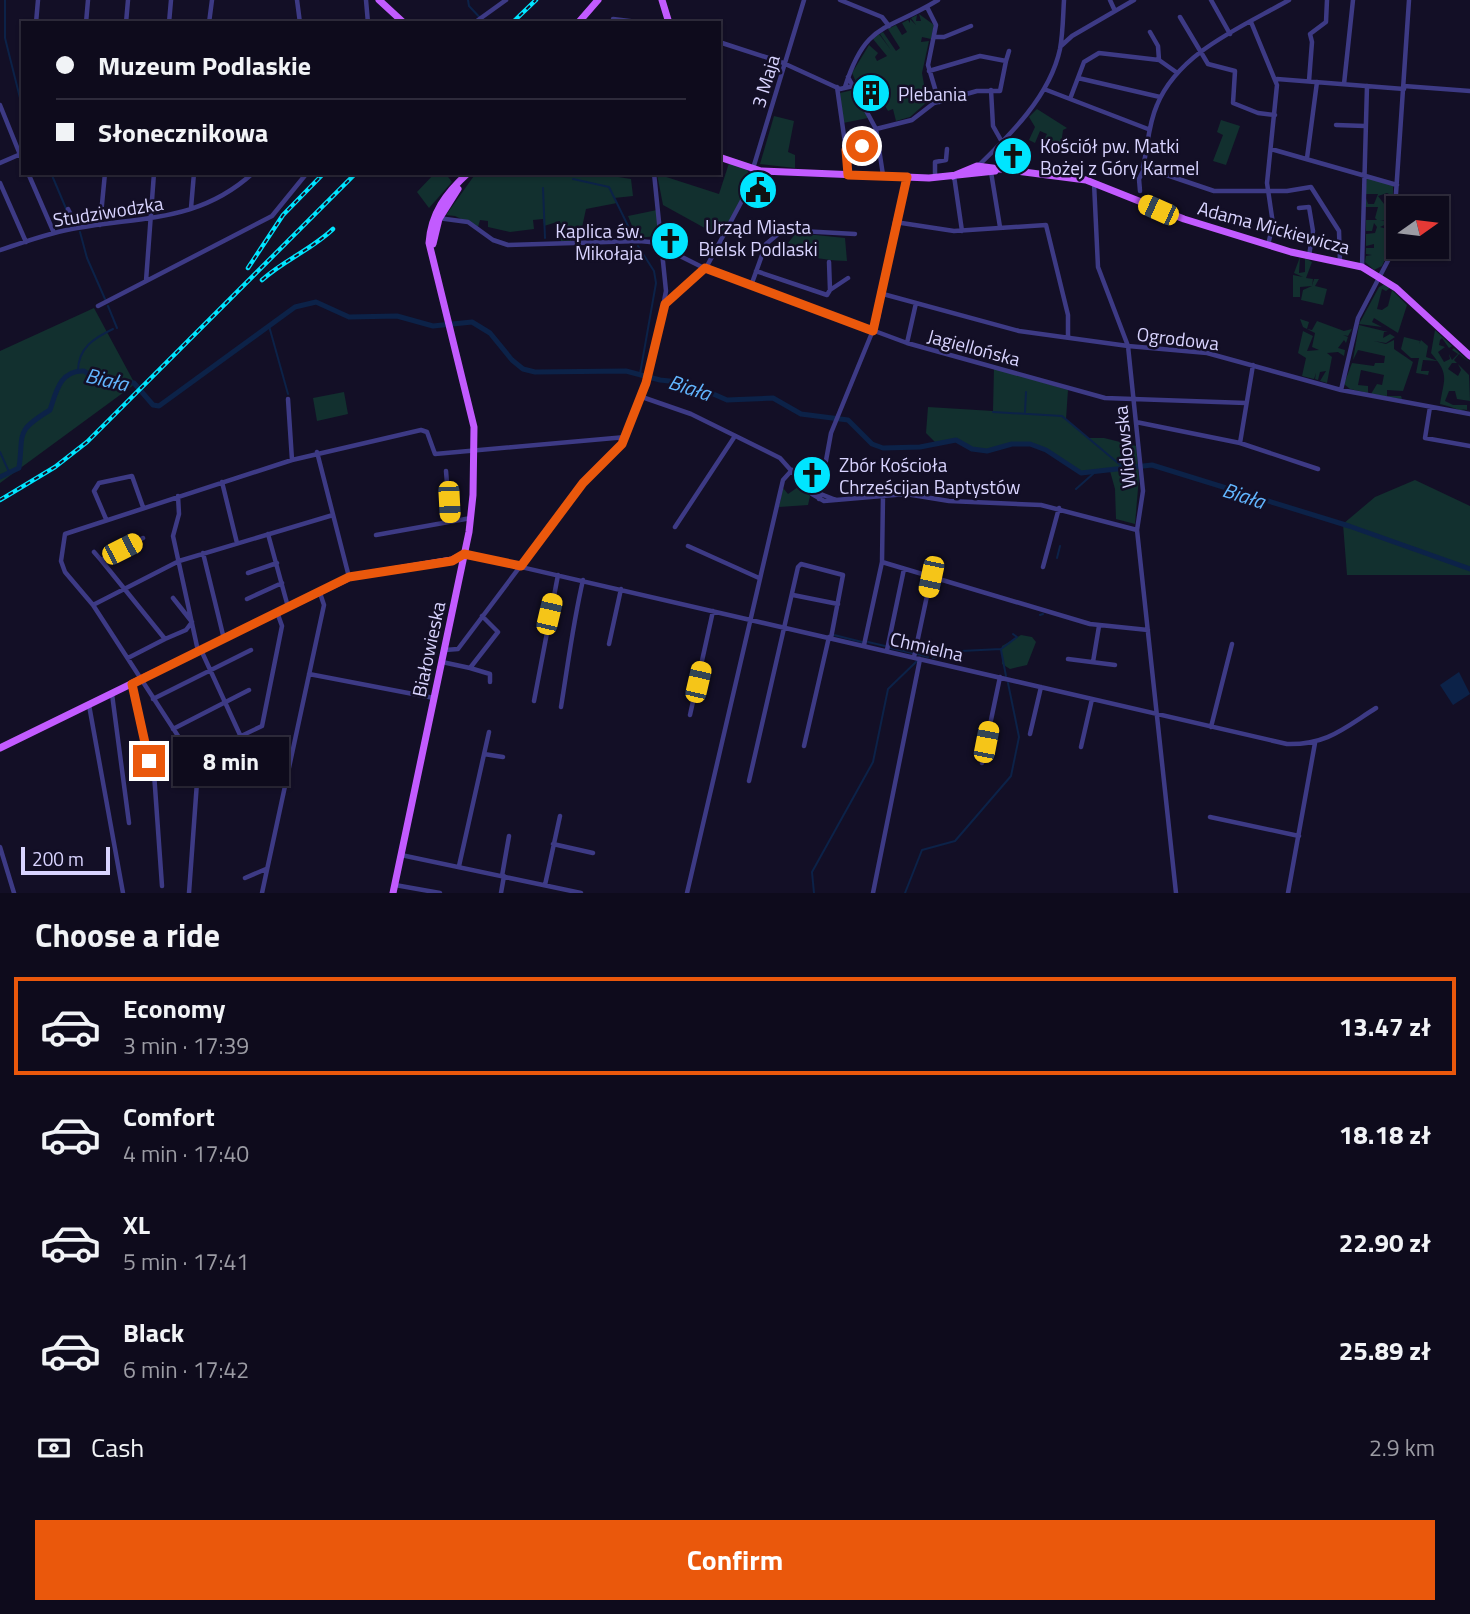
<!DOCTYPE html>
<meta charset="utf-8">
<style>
:root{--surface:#0e0b1c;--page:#1c1929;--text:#f1f3f6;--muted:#9b9ba3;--line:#2e2b3b;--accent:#ea580c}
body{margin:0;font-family:"Titillium Web",sans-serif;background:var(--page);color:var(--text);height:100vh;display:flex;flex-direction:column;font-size:26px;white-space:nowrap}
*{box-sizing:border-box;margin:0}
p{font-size:23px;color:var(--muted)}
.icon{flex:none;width:38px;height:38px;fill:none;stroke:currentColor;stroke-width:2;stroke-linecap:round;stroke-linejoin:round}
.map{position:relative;height:893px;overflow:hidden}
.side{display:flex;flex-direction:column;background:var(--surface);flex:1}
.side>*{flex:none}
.guide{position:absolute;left:21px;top:21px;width:700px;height:154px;border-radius:0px;box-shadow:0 2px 5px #0004,0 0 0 2px var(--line);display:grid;align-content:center;height:154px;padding:0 35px;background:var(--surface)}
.needle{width:46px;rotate:76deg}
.fabs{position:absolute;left:1386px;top:196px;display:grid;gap:14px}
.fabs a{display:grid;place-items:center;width:63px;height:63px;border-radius:0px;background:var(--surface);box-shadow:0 2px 5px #0004,0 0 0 2px var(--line);font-size:35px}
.scale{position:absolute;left:21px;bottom:18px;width:89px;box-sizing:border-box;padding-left:7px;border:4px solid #d9d4ff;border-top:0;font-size:19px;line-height:24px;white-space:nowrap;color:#d9d4ff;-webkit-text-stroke:5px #130f26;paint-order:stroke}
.end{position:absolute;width:32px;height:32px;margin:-16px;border:9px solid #ea580c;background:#fff;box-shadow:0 0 0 4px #fff}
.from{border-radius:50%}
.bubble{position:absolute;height:49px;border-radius:0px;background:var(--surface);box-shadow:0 2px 5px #0004,0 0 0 2px var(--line);font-size:23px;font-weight:700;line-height:49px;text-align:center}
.car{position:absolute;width:21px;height:42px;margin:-21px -10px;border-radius:9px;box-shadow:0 0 5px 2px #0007;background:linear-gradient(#f5c518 24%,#345 0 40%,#f5c518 0 76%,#345 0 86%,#f5c518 0)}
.guide b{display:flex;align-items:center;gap:24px;height:66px;font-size:26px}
.guide b+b{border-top:2px solid var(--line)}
.guide i{width:18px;height:18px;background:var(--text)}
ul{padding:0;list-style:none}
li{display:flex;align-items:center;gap:21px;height:98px;margin:0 14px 10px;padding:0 21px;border:4px solid transparent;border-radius:0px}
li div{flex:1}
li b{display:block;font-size:26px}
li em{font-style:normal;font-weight:700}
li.current{border-color:var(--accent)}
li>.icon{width:63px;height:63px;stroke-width:1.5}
h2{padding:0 35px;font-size:32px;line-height:84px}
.pay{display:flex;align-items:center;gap:18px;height:77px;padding:0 35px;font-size:26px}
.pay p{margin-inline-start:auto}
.action{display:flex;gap:14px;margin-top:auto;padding:14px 35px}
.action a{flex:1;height:80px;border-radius:0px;background:var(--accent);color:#fff;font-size:28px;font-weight:700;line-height:80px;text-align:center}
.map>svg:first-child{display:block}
.green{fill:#12302f}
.water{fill:#0c2248}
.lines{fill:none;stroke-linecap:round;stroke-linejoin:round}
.stream{stroke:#0c2248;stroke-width:2}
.river{stroke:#0c2248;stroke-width:5}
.minor{stroke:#3d3a85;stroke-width:4.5}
.major{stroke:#c25bff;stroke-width:7}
.rail-casing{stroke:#00e5ff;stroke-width:4.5}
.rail{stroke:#130f26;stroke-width:2;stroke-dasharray:5;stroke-linecap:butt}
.route{stroke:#ea580c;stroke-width:9}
.labels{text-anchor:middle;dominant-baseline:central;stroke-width:5;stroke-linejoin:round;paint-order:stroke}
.street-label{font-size:19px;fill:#d9d4ff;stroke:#130f26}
.poi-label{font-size:19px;fill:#d9d4ff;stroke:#130f26;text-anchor:start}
.water-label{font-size:21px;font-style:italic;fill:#62b6ff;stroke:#130f26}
</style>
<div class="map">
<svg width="1470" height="893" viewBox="0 0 1470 893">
<rect width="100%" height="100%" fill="#130f26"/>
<path class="green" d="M919,14L934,25L931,39L922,37L921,42L929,41L922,73L927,102L910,117L896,121L893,109L888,111L876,89L871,100L867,90L864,92L869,102L866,104L852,73L869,45L878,53L875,57L877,61L887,56L873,39L879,34L891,50L880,34L883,32L896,51L900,48L888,29L896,25L902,35L907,32L902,23L908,20L910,23V19L916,25L911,18L917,15L916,21H921Z
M853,90L868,118L843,123L840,93Z
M1037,109L1067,128L1063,130L1060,152H1044L1040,148L1047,134L1040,131L1035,143L1029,140L1035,127L1029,117Z
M774,116L794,121L788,152L795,155V168L760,164Z
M1221,120L1240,126L1226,165L1213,161L1223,135L1217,132Z
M729,163L747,169L749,175L743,195L721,237L663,205L657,174L719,194Z
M435,173H445L452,182L429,208L417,192Z
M476,173H593L631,179L633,196L614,198L617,203L586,209L581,232L571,233V241H561L560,221L544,226L543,219L533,220L534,229L510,232L488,227V221L480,220L478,227L455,216L446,215Z
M1367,178L1393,185V196L1387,193L1378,196L1384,204H1392V211L1385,208V212L1391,215H1385L1389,216V220H1380L1391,222L1380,227L1390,230L1388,253L1382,266L1374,270L1365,262L1366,256L1372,255L1366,254V248H1374V244L1366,246V234L1375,233L1377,227L1374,223L1372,231H1366V220H1377L1375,218L1378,207H1365V195L1368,204H1374L1378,194H1365Z
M657,210V236L637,238L628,216Z
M796,233L845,238L847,261C826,260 804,259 788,243Z
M1300,257L1299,273L1305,272V258L1312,262L1306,278L1313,279L1312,286L1314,279H1319L1315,286L1327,289L1323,305L1301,300L1303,290L1312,286L1300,287V297H1293V275L1303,277L1294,273Z
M1385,284L1390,288L1386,291L1382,289L1377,309L1382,310L1388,306L1392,290L1407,305L1398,333L1374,318L1372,322L1382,327L1359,324L1379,287Z
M94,308L135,384L0,483V351Z
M1300,319L1309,322L1307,329L1312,330L1317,321L1344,331L1352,329L1348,336L1343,335L1348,337L1346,343L1344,340L1338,348L1345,350L1344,356L1338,352L1327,353L1332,357L1327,383L1320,381L1326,371L1320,372L1318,380L1315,379L1316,373L1314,379L1302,376L1306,358L1298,353L1303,331L1313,336L1307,351L1319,350L1312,347L1315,333L1303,327Z
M1359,325L1388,332H1384L1383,338L1390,334L1395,337L1386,343L1374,341L1386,344L1394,340V349L1413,362L1403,391L1387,390V396H1401L1402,399L1371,394L1377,384L1382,385L1384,375L1361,370L1358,385L1368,386V393L1350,389L1344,384L1352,363L1374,366L1375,363H1384L1385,356L1358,350L1353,360Z
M1435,330L1452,346L1449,348L1442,338L1440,340L1439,345L1445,347L1438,352L1444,362L1450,359L1449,354L1452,360L1458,354L1452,350L1454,348L1470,363L1459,354L1454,360L1457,363H1452L1448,369L1458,376L1461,370L1458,364L1469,375L1470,401L1457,399L1455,391H1449L1445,401L1453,405H1467V410L1461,409L1466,411C1458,411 1451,406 1440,404C1444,378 1450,375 1431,353Z
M1404,337L1420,341L1419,344L1421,340L1428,346L1426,357L1438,361L1423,360L1421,371H1429L1428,375L1416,373L1419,358H1411L1401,349Z
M994,368L1068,390L1066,419L1088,438H1104L1136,446L1139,477L1135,524L1116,519L1115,489L1110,471L1081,473L1046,450L1030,444H1012L987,451L972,449L956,440L937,444L926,433L928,407L993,411Z
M344,392L348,414L317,421L313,398Z
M1415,480L1470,506V575H1347L1343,524L1375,497Z
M801,485L810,496L808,505L779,507L783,488L788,494Z
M1021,635L1032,637L1036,642L1027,665L1010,669L1002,664V646Z"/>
<path class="water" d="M1459,672L1470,694L1453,705L1440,685Z"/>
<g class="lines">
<path class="stream" d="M5,0V38L23,110
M468,0L469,6L485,23
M51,173L73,225
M573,179L609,187L634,238
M543,188L545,238
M80,232L87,258L105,299
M638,246L654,271L656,283L640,374
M108,306L117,328
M269,326L288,394
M78,371C78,348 94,338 113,329
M993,412L1062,416L1125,469
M1025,412L1026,392
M0,452L9,472
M1076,489L1094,473
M1057,558L1060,546
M1040,615L1043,614
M834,635L862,642
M868,642L885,646
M890,648L912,653
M1001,650L1006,676
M917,654L928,657
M933,658L961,651L1001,649L1017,637L1013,634
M814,893L812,872L873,762L888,689L917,661
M905,893L922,850L955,841L1011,776L1019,737L1008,683"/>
<path class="river" d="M0,477L19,468C24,433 14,432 50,410C56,392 60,370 84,371L94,378L134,383L153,405L159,406L295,307L316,302L349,317L397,316L433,326L472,322L490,333L512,360L523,369L535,372L626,371L660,380L688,383L727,400L773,398L801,414L848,420L872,444L883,448L920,447L956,440L972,449L987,451L1012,444H1030L1046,450L1081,473L1152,465L1349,526L1470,569"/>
<path class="minor" d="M297,0L300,23
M366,0L368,23
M840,0L882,17L889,26
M1110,0L1115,11
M1211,0L1230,34
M1289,0C1242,27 1179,52 1157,105C1148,125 1148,146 1143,167L1214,191H1287L1311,187L1339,231L1340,262
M927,7L936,25L928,65L939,102
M1180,17L1208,64L1235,71L1233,103L1258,113L1275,115
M1251,22L1277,85L1267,183L1273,224L1268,245
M36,23L38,0
M86,23L88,0
M126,23L128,0
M169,23L171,0
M209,23L212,0
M474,23L506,0
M613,23V19L646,23
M1150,32L1158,46L1159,60
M934,37H944L971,26
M719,42L781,62L840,89L853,86
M1061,46L1072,36L1134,0
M1006,61L1009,51
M848,77L876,129L883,175
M1078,78L1160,97
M1277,79L1404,89
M1309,81L1312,42L1310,34L1326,22L1327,0
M1344,84L1353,0
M1404,86L1470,91
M837,87L846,150
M845,87C866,21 886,32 938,0
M1044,89L1148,129
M991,90L993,126L1002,142
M1070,99L1084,62L1099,53L1159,60L1176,72
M0,105L23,162
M1336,125L1365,126
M876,129L912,120L934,103L977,91H1000L1006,61L980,56L929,71
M1271,149L1397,185
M1307,158L1317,82
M0,163L23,153
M978,166C1010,135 1050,96 1060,49C1063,33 1063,16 1064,0
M991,172L1000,227
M28,173L54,233
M848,175L846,150L879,143
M954,176L962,231
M935,177V162L946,160L947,149
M0,183L26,242
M1094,183L1098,267L1128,346L1143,491L1137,530L1176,893
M1140,191L1139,179L1144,169
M191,208L194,173
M1299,208L1309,207L1313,231L1309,256
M68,209L77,228
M438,218L468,222L493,240L508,245L639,241L661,243
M895,222L954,231L1046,225L1068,315V337
M100,225L105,173
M662,247L700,266L907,343L1105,398L1246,403
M0,250C25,242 51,232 77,228C144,216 199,222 253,173
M829,262L830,290
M1362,267L1367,86
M756,271L827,295L830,290L848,278
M146,281L154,173
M752,283L766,244L783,230L855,234
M883,294L1019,331L1128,346L1207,353L1341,390L1470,414
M665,303L707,266L745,195L804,0
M98,306L272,216L307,173
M907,343L916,303
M1341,390L1358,318L1392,253L1409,0
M642,397L691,414L780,458L812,494L824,501L906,494L949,501L1041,505L1137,530
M288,399L292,460
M1430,407L1425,438L1470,446
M1136,422L1240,443L1318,469
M1240,443L1253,365
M317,452L349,577
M446,471L450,520
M222,482L237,543
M808,489L836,500
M178,496L179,514L173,536L198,651
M819,499L831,433L878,318L895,222L907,177
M106,519L94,491L99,483L132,476L143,507
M675,527L735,436
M268,534L288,607
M376,535L471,518
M143,538L101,560L165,639L186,630L192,622L173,598
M688,546L759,578
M94,552L101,560
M203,553L224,639
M465,554L1287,744C1327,745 1344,728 1376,708
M882,562L1090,624L1148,630
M1043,567L1059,508
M248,573L277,563
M793,595L838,604
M247,599L282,583
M93,605L179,561L333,515
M277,612L282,626L262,726L193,759L93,605L65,572L61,561L65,534L292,460L421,430L427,432L435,454L626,437
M609,644L621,589
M864,645L882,562L883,496
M201,650L241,737
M445,650L458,649L583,483L618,450L627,435L651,368L666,291L654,173
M887,650L904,569
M914,657L931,577
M128,658L165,639
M1068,659L1115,665
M442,662L470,668L498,632L482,616
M1093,662L1099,626
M470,668L490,674V682
M309,674L434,698
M132,684L145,750L154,773L162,886
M112,694L129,823
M153,699L251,650
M534,701L558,575
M89,705L123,893
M561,707C568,664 573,623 583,580
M690,715L713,611
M1211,727L1232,644
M173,729L249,690
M1030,734L1041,687
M804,746L829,637
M1081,747L1092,699
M484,754L503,757
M982,763L1000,677
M749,781L798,567L801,564L843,575L831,638
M1210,817L1299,836
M553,844L593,853
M0,847L14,893
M401,855L581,893
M459,866L489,732
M502,876L509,836
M245,878L266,869
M395,885L440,893
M545,885L560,816
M189,893L197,782L224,767L216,749
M262,893L324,605L320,593
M501,893L504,876
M687,893L779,497L783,480L792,470
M873,893L920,659
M1288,893L1315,743"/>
<path class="major" d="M379,0L404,23
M662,0L669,23
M578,23L598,0
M719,157L761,171L929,178L995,171
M953,176L977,166L1086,180L1184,219L1291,252L1362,267L1396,288L1470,356
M433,244L439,219L458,189
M0,748L350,577L452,560L465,554
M393,893L469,532L473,495L474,427L429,243C431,213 446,193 468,173"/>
<defs>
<path id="rail" d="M512,23L536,0
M248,268L283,215L324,173
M262,280C284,260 311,250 333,229
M0,500L55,467L87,442L356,173"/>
</defs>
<use href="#rail" class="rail-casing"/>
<use href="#rail" class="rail"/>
</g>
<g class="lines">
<path class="route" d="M149,761L132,684L349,577L452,561L464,554L521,566L583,483L622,444L646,383L665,304L705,268L873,331L907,177L848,175L846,150L862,146"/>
</g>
<defs>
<symbol id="building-disc" viewBox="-11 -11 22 22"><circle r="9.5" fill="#00e5ff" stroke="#130f26"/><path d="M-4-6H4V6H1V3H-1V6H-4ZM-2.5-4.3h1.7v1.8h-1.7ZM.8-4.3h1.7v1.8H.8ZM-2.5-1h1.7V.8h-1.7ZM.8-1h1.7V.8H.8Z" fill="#111"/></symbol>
<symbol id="church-disc" viewBox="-11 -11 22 22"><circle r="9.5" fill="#00e5ff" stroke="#130f26"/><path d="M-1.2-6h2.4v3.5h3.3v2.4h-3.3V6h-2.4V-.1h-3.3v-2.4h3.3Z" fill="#111"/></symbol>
<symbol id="civic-disc" viewBox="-11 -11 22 22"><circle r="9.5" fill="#00e5ff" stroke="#130f26"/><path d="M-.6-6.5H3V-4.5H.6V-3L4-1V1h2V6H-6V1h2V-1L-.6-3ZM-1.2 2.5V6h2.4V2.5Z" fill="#111"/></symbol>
</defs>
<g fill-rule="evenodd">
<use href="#building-disc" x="849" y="71" width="44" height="44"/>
<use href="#church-disc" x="991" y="134" width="44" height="44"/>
<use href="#civic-disc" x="736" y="168" width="44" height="44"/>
<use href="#church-disc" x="648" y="219" width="44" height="44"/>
<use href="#church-disc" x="790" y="453" width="44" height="44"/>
</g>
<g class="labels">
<g class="street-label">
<text transform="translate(765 81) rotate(-73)">3 Maja</text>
<text transform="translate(108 211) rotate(-9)">Studziwodzka</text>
<text transform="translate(1274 227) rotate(15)">Adama Mickiewicza</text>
<text transform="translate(1178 338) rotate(7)">Ogrodowa</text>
<text transform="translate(974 347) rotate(15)">Jagiellońska</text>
<text transform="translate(1124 447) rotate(-96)">Widowska</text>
<text transform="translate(927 646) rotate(13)">Chmielna</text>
<text transform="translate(428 649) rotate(-78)">Białowieska</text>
</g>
<g class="poi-label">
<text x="898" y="93">Plebania</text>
<text x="1040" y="145">Kościół pw. Matki<tspan x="1040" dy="22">Bożej z Góry Karmel</tspan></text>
<text x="758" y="226" text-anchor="middle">Urząd Miasta<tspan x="758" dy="22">Bielsk Podlaski</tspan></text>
<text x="643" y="230" text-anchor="end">Kaplica św.<tspan x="643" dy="22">Mikołaja</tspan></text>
<text x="839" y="464">Zbór Kościoła<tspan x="839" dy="22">Chrześcijan Baptystów</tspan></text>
</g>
<g class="water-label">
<text transform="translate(107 379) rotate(13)">Biała</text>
<text transform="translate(690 387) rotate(18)">Biała</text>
<text transform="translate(1244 495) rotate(18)">Biała</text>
</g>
</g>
</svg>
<div class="fabs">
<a><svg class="needle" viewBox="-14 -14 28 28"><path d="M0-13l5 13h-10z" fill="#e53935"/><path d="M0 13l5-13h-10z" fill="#9b9ba3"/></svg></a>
</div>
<div class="scale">200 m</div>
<i class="end from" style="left:862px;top:146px"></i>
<i class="end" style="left:149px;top:761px"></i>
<div class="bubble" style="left:173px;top:737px;width:116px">8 min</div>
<i class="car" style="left:1158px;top:210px;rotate:294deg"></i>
<i class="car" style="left:449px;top:502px;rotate:177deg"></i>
<i class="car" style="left:122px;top:549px;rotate:63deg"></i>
<i class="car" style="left:931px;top:577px;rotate:192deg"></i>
<i class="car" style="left:549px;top:614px;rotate:13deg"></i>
<i class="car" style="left:698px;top:682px;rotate:13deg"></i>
<i class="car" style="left:986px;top:742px;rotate:11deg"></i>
<div class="guide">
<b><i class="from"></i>Muzeum Podlaskie</b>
<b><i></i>Słonecznikowa</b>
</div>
</div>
<section class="side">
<h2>Choose a ride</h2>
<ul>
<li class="current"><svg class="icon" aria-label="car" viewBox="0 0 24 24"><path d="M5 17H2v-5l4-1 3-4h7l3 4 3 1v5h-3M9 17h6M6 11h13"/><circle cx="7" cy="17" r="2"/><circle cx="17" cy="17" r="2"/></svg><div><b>Economy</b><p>3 min · 17:39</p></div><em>13.47 zł</em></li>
<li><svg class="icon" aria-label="car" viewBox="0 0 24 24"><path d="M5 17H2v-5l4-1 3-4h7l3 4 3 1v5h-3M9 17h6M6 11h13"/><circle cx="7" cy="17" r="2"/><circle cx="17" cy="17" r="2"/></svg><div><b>Comfort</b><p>4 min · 17:40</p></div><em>18.18 zł</em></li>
<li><svg class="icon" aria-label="car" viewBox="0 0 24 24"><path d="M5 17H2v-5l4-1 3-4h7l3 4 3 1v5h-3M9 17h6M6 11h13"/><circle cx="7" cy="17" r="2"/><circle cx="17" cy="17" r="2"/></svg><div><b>XL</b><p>5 min · 17:41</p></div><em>22.90 zł</em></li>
<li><svg class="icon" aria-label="car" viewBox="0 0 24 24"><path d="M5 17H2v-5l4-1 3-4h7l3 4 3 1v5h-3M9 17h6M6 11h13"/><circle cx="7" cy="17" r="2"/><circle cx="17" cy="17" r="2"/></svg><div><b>Black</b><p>6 min · 17:42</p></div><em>25.89 zł</em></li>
</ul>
<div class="pay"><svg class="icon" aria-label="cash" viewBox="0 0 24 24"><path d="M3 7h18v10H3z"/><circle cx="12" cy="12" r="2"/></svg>Cash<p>2.9 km</p></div>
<div class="action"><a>Confirm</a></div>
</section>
